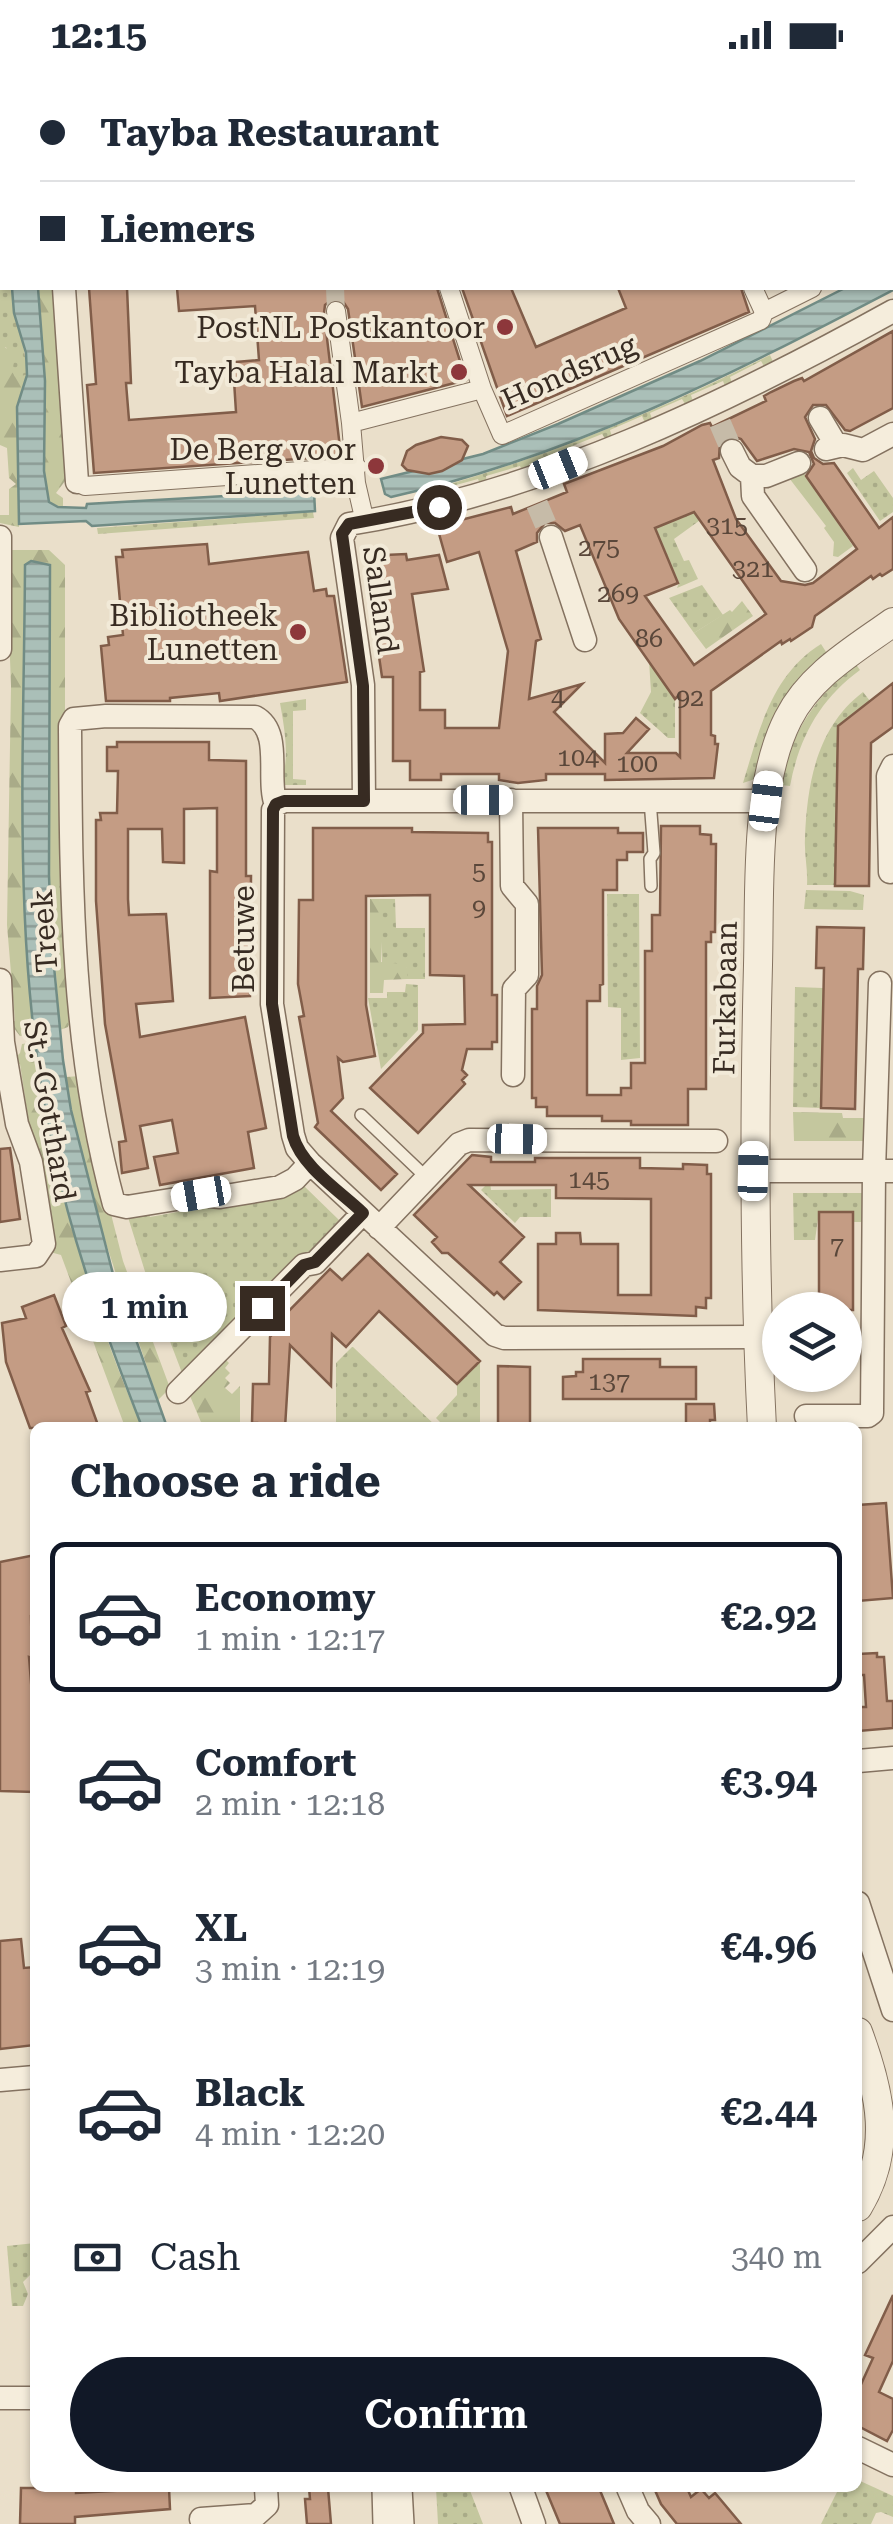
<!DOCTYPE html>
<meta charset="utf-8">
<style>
:root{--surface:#fff;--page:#f6f6f7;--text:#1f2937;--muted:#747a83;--line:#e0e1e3;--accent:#111827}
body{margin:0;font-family:"Roboto Serif",serif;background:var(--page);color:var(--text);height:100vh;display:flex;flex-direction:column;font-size:38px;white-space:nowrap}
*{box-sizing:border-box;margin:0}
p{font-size:32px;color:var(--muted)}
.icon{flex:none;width:55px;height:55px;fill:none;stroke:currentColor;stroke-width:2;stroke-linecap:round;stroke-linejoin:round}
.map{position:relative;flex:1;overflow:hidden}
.panel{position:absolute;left:30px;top:1352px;width:832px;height:1070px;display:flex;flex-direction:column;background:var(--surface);border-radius:15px;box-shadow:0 2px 8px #0004}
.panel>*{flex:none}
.guide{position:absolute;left:0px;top:0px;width:895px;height:220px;box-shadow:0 2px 8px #0004;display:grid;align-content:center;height:220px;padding:0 40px;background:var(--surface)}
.buttons{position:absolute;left:762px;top:1222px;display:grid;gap:20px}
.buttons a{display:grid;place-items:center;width:100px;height:100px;border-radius:50%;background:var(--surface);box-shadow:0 2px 8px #0004;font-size:50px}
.end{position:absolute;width:45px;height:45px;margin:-22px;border:12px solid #372b22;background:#fff;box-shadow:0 0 0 5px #fff}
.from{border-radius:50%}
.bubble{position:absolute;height:70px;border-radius:35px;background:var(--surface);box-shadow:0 2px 8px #0004;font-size:32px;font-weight:600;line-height:70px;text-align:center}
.car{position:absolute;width:30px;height:60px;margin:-30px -15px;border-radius:12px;box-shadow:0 0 8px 2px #0007;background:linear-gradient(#fff 24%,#345 0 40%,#fff 0 76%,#345 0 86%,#fff 0)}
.guide b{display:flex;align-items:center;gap:35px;height:95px;font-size:38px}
.guide b+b{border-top:2px solid var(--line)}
.guide i{width:25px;height:25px;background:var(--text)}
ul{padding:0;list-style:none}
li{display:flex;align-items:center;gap:30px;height:150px;margin:0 20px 15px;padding:0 20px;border:5px solid transparent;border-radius:15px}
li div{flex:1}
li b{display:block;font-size:38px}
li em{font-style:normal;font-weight:600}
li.current{border-color:var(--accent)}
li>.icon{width:90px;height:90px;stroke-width:1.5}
h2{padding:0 40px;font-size:45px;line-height:120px}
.pay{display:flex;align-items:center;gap:25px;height:110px;padding:0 40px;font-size:38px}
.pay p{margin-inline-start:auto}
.button{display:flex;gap:20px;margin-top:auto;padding:20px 40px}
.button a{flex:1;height:115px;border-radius:60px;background:var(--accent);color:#fff;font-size:40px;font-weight:600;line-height:115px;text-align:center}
.status{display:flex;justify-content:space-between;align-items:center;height:70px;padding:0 50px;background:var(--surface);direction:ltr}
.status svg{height:28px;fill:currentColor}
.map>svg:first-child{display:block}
.grass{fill:url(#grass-dots)}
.forest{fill:url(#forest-firs)}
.garden{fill:#c4c79e}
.water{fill:url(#water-rules);stroke:#718c85;stroke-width:2.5}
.building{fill:#c49c84;stroke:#815d49;stroke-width:2.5;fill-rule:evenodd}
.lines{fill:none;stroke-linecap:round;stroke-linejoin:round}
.pedestrian-tunnel{stroke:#c6bba8;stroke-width:18;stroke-dasharray:18 9;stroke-linecap:butt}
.minor-tunnel{stroke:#c6bba8;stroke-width:22;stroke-dasharray:22 11;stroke-linecap:butt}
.service-casing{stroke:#847260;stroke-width:14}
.pedestrian-casing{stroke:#847260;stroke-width:20}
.minor-casing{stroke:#847260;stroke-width:25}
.tertiary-casing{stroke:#847260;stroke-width:30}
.service{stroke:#f5eddc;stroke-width:11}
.pedestrian{stroke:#f5eddc;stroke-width:18}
.minor{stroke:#f5eddc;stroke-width:22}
.tertiary{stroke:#f5eddc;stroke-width:28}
.route{stroke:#372b22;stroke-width:12}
.poi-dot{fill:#8d373b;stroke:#f2ead8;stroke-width:4}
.labels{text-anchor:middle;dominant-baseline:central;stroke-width:8;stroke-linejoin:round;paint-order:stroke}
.number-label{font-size:25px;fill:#5a473a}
.poi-label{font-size:30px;fill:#372b22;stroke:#f2ead8;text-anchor:end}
.street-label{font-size:30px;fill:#372b22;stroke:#f2ead8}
</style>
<div class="status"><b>12:15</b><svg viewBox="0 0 49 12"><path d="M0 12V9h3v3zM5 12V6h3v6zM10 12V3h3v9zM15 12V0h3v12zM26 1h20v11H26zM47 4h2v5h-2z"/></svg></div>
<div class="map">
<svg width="893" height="2454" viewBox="0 0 893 2454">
<defs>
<pattern id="grass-dots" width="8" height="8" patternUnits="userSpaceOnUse" patternTransform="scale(2.5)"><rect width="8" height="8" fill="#c4c79e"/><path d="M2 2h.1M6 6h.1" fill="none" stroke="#a9ab88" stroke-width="1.8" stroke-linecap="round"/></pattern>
<pattern id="forest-firs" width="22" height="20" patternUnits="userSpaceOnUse" patternTransform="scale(2.5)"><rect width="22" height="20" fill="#c4c79e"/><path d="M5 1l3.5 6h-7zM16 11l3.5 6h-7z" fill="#a9ab88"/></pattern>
<pattern id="water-rules" width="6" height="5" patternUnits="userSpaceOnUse" patternTransform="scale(2.5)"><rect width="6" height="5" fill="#aabfb8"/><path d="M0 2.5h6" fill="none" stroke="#8b9b95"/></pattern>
</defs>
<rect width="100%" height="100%" fill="#eadfca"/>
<path class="grass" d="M0,208L2,218H12C14,248 26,275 27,305L15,308L6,277H0Z
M770,285L774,294L765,298L761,291L730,307L732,313L725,316L723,311L691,325L693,332L685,334L682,329L650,343L652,349L645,353L642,346L610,360L612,367L606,370L602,364L570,377L571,383L565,387L561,380L529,394L530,401L523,403L520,396L486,406L487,414L481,416L478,409L445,418L446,426L439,428L436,418C552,385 663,339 770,285Z
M853,398L861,410L874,401L893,428V442L880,451L847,403Z
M699,440L703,448L674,469L684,491L689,490L698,509L677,518L679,513L656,458Z
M313,442L314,448L98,464L97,458Z
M702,515L723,545L694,563L669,528Z
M821,574L828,585L755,709L743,713C759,661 771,605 821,574Z
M649,591L675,629V668H668L640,643L651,622Z
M855,593L860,600C820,629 799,668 790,716L781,715C790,662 816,628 855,593Z
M863,622L870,631L838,656L835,815H807C808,799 804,784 805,768C807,713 817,657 863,622Z
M306,629V640L293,641V709L306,710V715H278C292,696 284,656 280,633Z
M806,820L850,821L864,825L863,840L804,839Z
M607,824H639L640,988L621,990V938L608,937Z
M379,829H395L396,858H425V909H407V898L382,893Z
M406,914L418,915V960L381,999L368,928H387V922H405Z
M795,917L823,918L821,1038L793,1037Z
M490,1111L491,1120L551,1119V1147H520L515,1153L481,1120Z
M303,1115L339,1150L191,1306L184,1308L153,1227L127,1144L148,1140L150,1147L297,1120Z
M793,1123H862V1152H853L852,1142H819L815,1170H794Z
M352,1277H353L437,1357H336V1293Z
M480,1291V1357H445L436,1348L457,1325V1315Z
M35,2173V2200L23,2212L28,2224L23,2236H12L7,2176Z
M858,2410L893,2426V2447L881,2442L876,2443L871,2454H821L839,2418H858Z
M436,2418H469L483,2454H438Z"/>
<path class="forest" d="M38,218H54L68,407L56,423L63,428V438L49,432L45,422V311Z
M0,277H5L15,287L13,297L15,307L27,305L17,337L19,457L0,453V445H9V419L16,414L9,408L7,378L0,375Z
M6,480H49L65,495V655L73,943L68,957L60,960L49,805L50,496L32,491L25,495L24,799L35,963L20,966L9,952L15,951L7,855L11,616Z
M742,531L753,546L706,579L694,563L730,540L732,542Z
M370,829H379L381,836V892L403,894L407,898V909L384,910L383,923H370Z
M36,972C54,1105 88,1234 142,1357H125L61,1185L50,1182L56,1178L43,1093L29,1054L20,994H14L13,990L20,983L22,974Z
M80,1006L100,1101L123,1191L170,1318L158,1330C123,1222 83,1120 66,1007Z
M793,1042L842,1043L843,1048H864V1071H794Z
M224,1288L229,1293L225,1298L230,1303L225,1308L230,1313L225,1318L232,1324L240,1316V1357H203L190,1326Z"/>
<path class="garden" d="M800,397L853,476L838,487L833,486L834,472L824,458L826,456L786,404Z"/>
<path class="water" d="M893,192V220C732,304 570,387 391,427L385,424L381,409L483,384L558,354L700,291L845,218H892Z
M12,218H38L45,311L44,401L49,432L58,437L86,438L87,434L314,421L315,441L92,456L86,451L19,454L17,337L27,305L26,283L14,243Z
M31,491L50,495L49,805L51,865L63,990L71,1040L114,1208L167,1357H142C107,1267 74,1179 54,1084C11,892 24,690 25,495Z"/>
<path class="building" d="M89,218H127L131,313H126L129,350L236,342L233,295L236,292L259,290L255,236L179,241L177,218H437L466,310L362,337L348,239L342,230L333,229L325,235L324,243L341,386L94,403L87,315L96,314Z
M462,218H511L536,277L626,238L618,218H741L749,242L507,346Z
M893,261V338L850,361L845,360L826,335H813L805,347L815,369L811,381L814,388L823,394L834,393L879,458L893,447V499L882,506L880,504L873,509L871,506L815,546L812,557L791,571L790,569L782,574L781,571L711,621V665L715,666V674H718L714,708L605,710V704H546V710L518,713L499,710V704H441V710H410V691H393V607H382L365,490L385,485L406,484L407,490L439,485L448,519L412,524L424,601L420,602V640H445V658H499L508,581L479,482L447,492L436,453L460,446L461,450L511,437L513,444L567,422L564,414L663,376L702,355L710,353L712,357L766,331L764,326L771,322L794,311L802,308L804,311ZM732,366L741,369L757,391L794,379L809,382L814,394L806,406L857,479L813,513L805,515L781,511L736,449L713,390L719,388L720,372ZM694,442L766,544L694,595L645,526L678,513L655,458ZM545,453H555L565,461L580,455L619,549L675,629L680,624V687L676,683H627L649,659L636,648L623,663L605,664V693L554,642L582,614L529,629L536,571L541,569L516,481L537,472V463Z
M441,367L462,370L468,376L462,390L442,401L429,404L407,400L402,395L407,381L416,375Z
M207,474L209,494L308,482L314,521L326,519L327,526H334L347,612L220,631L219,623L170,628V631H106L101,576L109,575L108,567L123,565L116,487H123L122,480Z
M893,613V657L871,673L869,816H835L838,656Z
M117,672H209V690L246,691V806H251L250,926L210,928V801L217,802V738L184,739V793L163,792L162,759H128V829L129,845L166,844L173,931L136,934L140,967L245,947L266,1058L248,1062L254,1098L160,1115L154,1087L178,1083L172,1050L140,1056L148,1098L122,1103L119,1072L126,1071L105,954L96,831V750H101L100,743H117L118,701H107V677H117Z
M661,756H700V764L711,765V774H716L715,862H711V872H706V1019H688V1055H631V1051H602V1046H547V1037H536V1028H532V939H537V916L542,905L538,758H618V763H643V782H627V790H617V820H603V914L600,915V931H587V1025H621V1018H631V993H645V881H652V845H660Z
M313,758H412V762L488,763V772H492V925H497V972H492V979H467L462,1000L467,1005L462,1010L465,1014L418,1063L370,1018L423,963V955L465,954L464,906L430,905V825L366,826V935L375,986L343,992L338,988L343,1028L331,1041L397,1104L381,1120L315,1057L318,1053L299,947L304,946L298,914L299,830H313Z
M817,857L864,858L863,899H858L855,1039L821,1038L824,898H816Z
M10,1078L20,1149L0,1152V1079Z
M472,1085L491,1087V1092H535V1088H640V1098L683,1099V1094L707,1095V1104H711V1228H706V1238L696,1237V1246L538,1240V1174H556V1163H580L581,1174H618V1225H651V1129L556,1128V1115H469L524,1167L500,1192L521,1212L504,1229L497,1222L494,1225L448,1183H442L432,1172L437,1167L414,1145Z
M819,1142H853V1240H819Z
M368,1184L480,1291L457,1314L379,1241L346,1277L332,1264L331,1316L290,1275L285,1358H257V1353H252L253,1314H269L270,1267L275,1261L272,1258L330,1199L342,1210Z
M54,1225L66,1256L62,1258L90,1321L86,1322L99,1358H30L6,1292L2,1253L26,1248L22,1237Z
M583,1289H660V1297H696V1329H563V1307L576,1306V1302H583Z
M498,1296L530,1297V1358H503L498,1352Z
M686,1334H714L715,1350H710V1358H686Z
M886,1433L893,1528L858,1531V1435Z
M35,1485V1545L31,1546L32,1588L29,1587L32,1624H35V1722L0,1721V1492Z
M877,1583V1587H884L887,1631H893V1658L859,1661L858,1637H866L864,1605H858V1584Z
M21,1869L24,1898L35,1897V1975L0,1979V1871Z
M893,2225V2291L879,2322L893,2329V2360L887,2371L858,2356V2321L873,2288L865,2285Z
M21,2418H76V2423L169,2418L170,2439L75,2447V2454H20Z
M309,2418H328L331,2454H307L305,2429H310Z
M545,2418H599L614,2454H560Z
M654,2418H687L691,2427L701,2419L709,2428L715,2423L741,2454H677L661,2434Z"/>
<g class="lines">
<path class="pedestrian-tunnel" d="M335,218L336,241"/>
<path class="minor-tunnel" d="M720,353L732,381
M537,434L551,467"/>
<defs>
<path id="service" d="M650,730L654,783L650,789L651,816
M361,1045L428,1109
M378,2418L379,2454
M406,2418L408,2454"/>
<path id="pedestrian" d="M892,178L893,177
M449,218L482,319
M336,241L351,353
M764,242L812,218
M77,412L85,416L357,397
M365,452L356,413L351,353L482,319L502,365L761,250L764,242L753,218"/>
<path id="minor" d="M46,0V2
M299,0L300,2
M716,0L717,2
M64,218L77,412
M820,348L836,375
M826,379L843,375L863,380L893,364
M732,381L740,397L752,406L753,426L805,500
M752,406H766L799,393
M0,467V579
M551,467L585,570
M511,730L512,816L527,834V905L514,919L513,1005
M364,731L363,615L342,468L349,454C540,423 725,334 893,241
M276,735C266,709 283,662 255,647L106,646L74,649L70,656C71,817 71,977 114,1134L127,1137L201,1125L220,1127L280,1117L295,1109L310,1093
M890,802L888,706L893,696
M0,910L3,972L17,1054L31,1092L44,1174L36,1186L0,1190
M753,1101H893
M379,1158L459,1074L469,1070L716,1071
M757,1267L504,1268L495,1265L310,1093L297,1078L293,1065L272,934L273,740L276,735L284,731H766
M178,1322L304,1195L315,1193L363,1143
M806,1346H868L872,1343L874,1101L880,913
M858,1691L893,1688
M858,1833L893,1940
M0,2010L35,2007
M858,2192L893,2157
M0,2328H35
M858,2378L893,2395
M521,2418L534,2454
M628,2418L638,2441L649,2454
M201,2449L256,2445L267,2435L266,2418"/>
<path id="tertiary" d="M762,1358C754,1202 754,1051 758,895C760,820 754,716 788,649C810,605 854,580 893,552
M858,1962C881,2024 893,2079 858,2137
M391,2418L394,2454"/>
</defs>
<use href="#service" class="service-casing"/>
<use href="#pedestrian" class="pedestrian-casing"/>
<use href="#minor" class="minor-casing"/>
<use href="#tertiary" class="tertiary-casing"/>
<use href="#service" class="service"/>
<use href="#pedestrian" class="pedestrian"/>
<use href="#minor" class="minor"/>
<use href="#tertiary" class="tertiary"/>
</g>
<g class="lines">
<path class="route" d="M262,1238L304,1195L315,1192L363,1143C340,1121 302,1097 293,1066L272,934L273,740L276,734L284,731H364L363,616L342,464L349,454L439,437"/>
</g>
<g class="poi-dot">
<circle cx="505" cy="257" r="10"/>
<circle cx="459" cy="302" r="10"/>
<circle cx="376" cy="396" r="10"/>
<circle cx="298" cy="562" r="10"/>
</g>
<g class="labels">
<g class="number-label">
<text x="727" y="455">315</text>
<text x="599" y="477">275</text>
<text x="753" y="498">321</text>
<text x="618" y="523">269</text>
<text x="649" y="568">86</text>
<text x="558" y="627">4</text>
<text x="690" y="627">92</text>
<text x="578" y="687">104</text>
<text x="637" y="693">100</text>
<text x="479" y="801">5</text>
<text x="479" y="837">9</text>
<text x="589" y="1109">145</text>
<text x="837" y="1175">7</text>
<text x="609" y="1311">137</text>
</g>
<g class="poi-label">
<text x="485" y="257">PostNL Postkantoor</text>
<text x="439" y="302">Tayba Halal Markt</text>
<text x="356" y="379">De Berg voor<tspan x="356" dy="34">Lunetten</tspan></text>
<text x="278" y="545">Bibliotheek<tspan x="278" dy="34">Lunetten</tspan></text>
</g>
<g class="street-label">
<text transform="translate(569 302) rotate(-24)">Hondsrug</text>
<text transform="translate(381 530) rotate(82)">Salland</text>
<text transform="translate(44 861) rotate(-94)">Treek</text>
<text transform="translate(243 869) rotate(-90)">Betuwe</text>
<text transform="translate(725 928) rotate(-89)">Furkabaan</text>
<text transform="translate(50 1041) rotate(80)">St.-Gotthard</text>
</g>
</g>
</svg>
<div class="buttons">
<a><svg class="icon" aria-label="layers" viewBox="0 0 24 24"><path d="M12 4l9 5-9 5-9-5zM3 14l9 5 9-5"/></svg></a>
</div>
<i class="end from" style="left:439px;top:437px"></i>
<i class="end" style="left:262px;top:1238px"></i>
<div class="bubble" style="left:62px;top:1202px;width:165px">1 min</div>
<i class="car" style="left:558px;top:398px;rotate:68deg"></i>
<i class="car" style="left:483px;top:730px;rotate:90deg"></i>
<i class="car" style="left:766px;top:731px;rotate:7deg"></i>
<i class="car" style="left:517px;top:1069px;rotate:91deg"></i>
<i class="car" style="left:753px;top:1101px;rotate:1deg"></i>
<i class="car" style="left:201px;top:1124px;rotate:260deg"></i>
<div class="guide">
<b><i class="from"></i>Tayba Restaurant</b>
<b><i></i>Liemers</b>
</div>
<section class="panel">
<h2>Choose a ride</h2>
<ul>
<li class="current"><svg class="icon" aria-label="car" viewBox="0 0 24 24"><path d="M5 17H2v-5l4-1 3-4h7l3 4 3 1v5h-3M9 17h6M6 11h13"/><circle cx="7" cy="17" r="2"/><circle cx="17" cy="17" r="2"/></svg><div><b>Economy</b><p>1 min · 12:17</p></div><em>€2.92</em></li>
<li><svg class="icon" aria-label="car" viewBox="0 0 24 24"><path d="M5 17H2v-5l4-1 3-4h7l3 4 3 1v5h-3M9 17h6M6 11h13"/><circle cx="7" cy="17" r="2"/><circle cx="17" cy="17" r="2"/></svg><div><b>Comfort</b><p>2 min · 12:18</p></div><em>€3.94</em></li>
<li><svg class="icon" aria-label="car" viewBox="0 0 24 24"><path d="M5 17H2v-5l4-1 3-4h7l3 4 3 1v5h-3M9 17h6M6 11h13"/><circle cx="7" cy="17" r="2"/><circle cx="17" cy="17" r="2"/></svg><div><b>XL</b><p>3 min · 12:19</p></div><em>€4.96</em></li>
<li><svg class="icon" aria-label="car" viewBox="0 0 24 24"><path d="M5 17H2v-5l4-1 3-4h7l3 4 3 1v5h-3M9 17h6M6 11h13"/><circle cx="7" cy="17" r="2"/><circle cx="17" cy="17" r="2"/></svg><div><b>Black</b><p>4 min · 12:20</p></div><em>€2.44</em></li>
</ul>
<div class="pay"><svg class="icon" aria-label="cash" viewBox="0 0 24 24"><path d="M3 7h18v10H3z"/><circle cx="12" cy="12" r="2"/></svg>Cash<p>340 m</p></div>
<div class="button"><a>Confirm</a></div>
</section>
</div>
